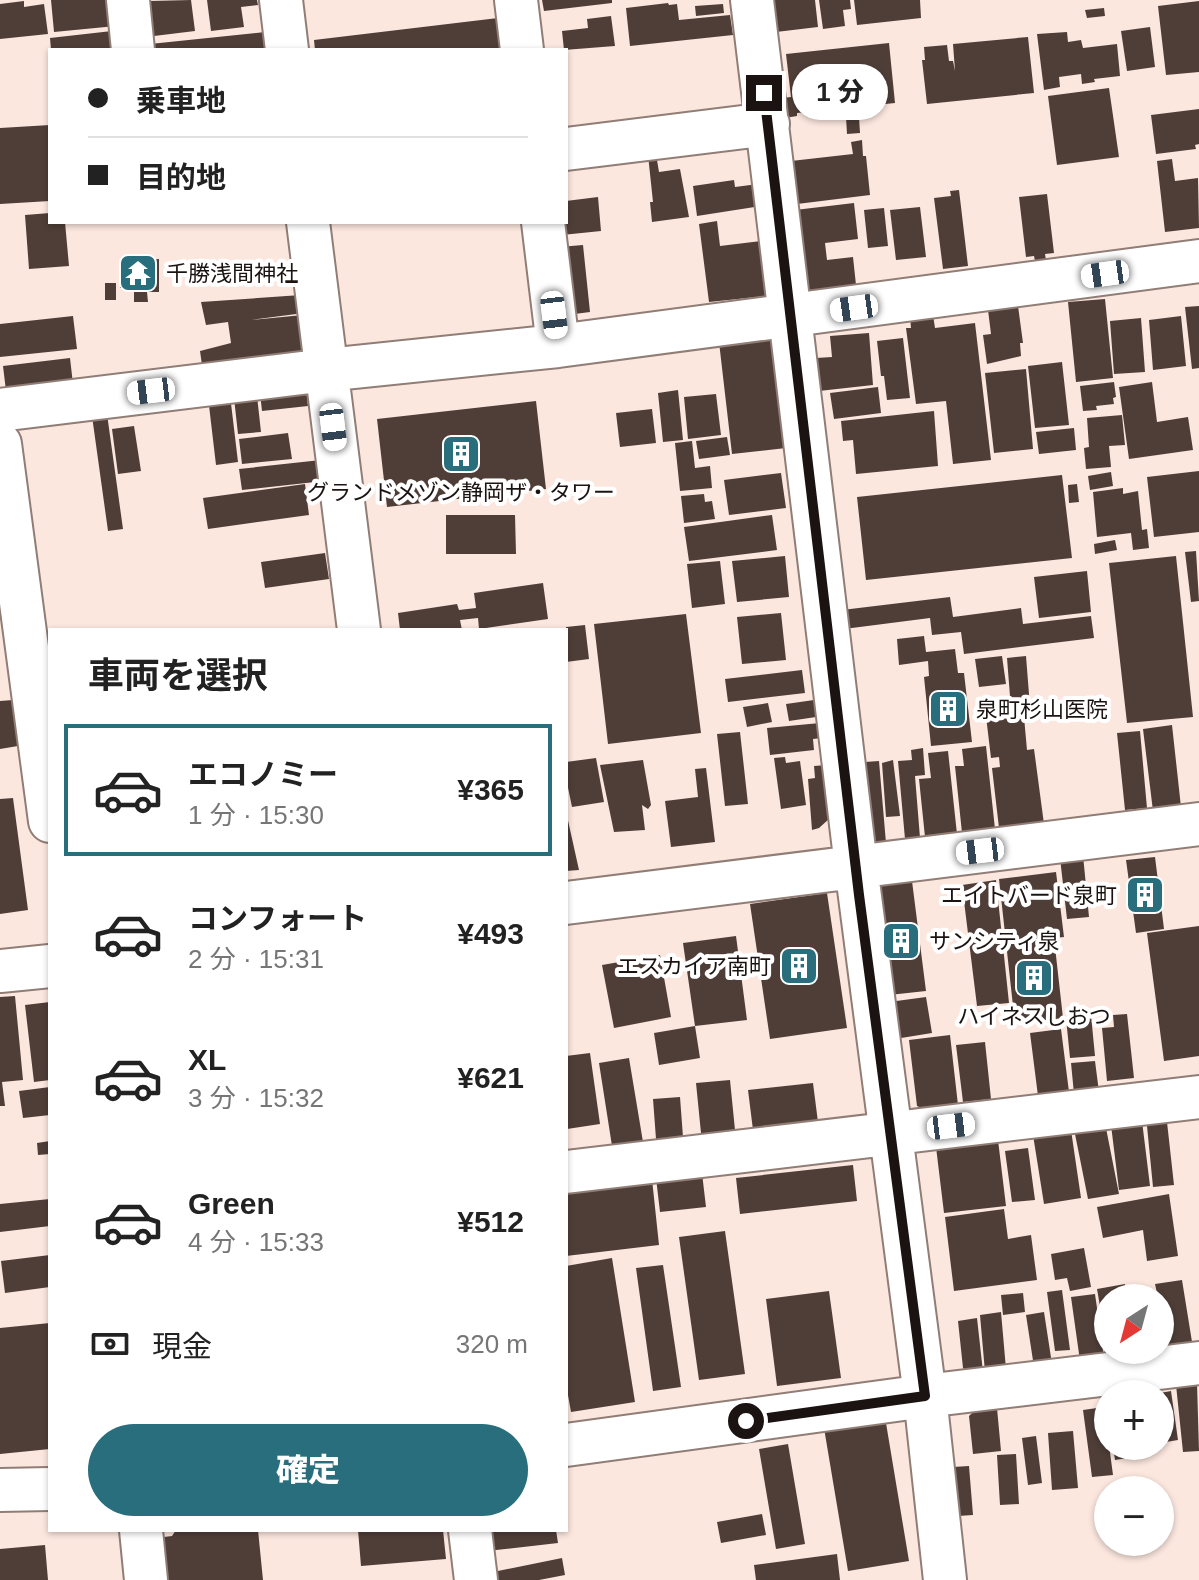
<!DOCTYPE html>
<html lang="ja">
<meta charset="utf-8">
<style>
:root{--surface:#fff;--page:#f6f6f6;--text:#222;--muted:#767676;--line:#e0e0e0;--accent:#286e7c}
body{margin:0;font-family:Arial,"Noto Sans JP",sans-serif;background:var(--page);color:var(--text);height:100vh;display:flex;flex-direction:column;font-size:30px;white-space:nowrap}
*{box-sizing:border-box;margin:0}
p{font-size:26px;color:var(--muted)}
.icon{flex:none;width:44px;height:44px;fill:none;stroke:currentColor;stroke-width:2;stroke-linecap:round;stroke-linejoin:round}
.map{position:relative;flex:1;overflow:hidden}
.side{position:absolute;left:48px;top:628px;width:520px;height:904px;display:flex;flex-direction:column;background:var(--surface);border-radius:0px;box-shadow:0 2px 6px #0004}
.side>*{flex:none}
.top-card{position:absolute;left:48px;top:48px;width:520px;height:176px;border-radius:0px;box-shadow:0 2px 6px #0004;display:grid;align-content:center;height:176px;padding:0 40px;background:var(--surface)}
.needle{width:52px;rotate:216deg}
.controls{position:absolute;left:1094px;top:1284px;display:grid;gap:16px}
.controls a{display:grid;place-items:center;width:80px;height:80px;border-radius:50%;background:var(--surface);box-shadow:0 2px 6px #0004;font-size:40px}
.end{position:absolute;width:36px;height:36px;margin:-18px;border:10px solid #1a1311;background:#fff;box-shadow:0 0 0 4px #fff}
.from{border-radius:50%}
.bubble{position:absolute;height:56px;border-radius:28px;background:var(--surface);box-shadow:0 2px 6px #0004;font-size:26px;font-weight:800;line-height:56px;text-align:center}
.car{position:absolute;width:24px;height:48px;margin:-24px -12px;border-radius:10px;box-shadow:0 0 6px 2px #0007;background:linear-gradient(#fff 24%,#345 0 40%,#fff 0 76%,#345 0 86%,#fff 0)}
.top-card b{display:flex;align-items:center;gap:28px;height:76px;font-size:30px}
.top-card b+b{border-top:2px solid var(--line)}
.top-card i{width:20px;height:20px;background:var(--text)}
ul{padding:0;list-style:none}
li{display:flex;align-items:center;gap:24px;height:132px;margin:0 16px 12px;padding:0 24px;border:4px solid transparent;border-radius:0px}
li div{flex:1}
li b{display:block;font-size:30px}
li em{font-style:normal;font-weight:800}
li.on{border-color:var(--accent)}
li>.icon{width:72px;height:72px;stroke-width:1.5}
h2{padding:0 40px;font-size:36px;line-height:96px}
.pay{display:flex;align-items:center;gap:20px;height:88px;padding:0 40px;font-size:30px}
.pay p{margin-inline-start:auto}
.primary-button{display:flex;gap:16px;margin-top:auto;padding:16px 40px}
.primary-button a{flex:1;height:92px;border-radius:48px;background:var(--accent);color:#fff;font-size:32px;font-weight:800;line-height:92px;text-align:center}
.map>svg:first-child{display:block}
.building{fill:#4f3e38}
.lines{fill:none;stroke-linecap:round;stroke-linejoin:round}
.minor-casing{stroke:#907d76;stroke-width:46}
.minor{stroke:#fff;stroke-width:42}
.route{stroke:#1a1311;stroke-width:10}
.labels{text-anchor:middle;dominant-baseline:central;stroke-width:8;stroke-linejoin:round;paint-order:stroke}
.poi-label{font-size:22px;fill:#1a1311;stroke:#fff;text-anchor:start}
</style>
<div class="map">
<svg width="1199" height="1580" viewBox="0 0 1199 1580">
<rect width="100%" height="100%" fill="#fce7df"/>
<path class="building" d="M51,0H114L116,26L54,32Z
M191,0L195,31L154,36L150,1Z
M207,0H257L258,5L241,7L244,27L211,31Z
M542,0H612V3L544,11Z
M773,0H815L818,27L776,32Z
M819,0H850L851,9L843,10L845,26L823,29Z
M854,0H920L921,18L857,25Z
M24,1V7L44,4L48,34L0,39V4Z
M1199,1V72L1166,75L1158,6Z
M668,3L669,5L677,4L679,20L730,15L733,35L630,46L626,8Z
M723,4L724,13L696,16L695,6Z
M1104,8L1105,16L1087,18L1085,10Z
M611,16L615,46L564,50L562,31L588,28L587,19Z
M498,18L502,50H315L314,40Z
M1150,27L1155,67L1127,71L1121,31Z
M112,31L115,50H51L50,38Z
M265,32L267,50H150V44Z
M1067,32L1068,42L1081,40L1083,48L1117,44L1120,76L1094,79L1095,82L1082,84L1081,74L1059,77L1060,87L1044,90L1037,34Z
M1028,37L1034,93L927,104L922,60H925L924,47L947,45L949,61H953L955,71L953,44Z
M889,43L895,103L797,113V116L785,118L782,98L791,97L786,54Z
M1109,88L1119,157L1057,165L1048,96Z
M1199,109V144L1195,145L1196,149L1156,154L1151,115Z
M846,117H859L860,133L847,134Z
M50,125V201L0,204V128Z
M862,140L863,156H866L870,195L797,204L791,161L853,154L851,142Z
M656,154L659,172L680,169L689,217L652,222L650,202H653L648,155Z
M1172,159L1175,181L1198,178L1199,228L1165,232L1157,161Z
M734,180L735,187L758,184L761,206L697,216L693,186Z
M959,190L968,266L943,269L934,198L951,196L950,191Z
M1047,194L1054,253L1045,254L1046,260L1035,261L1034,256L1026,257L1019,197Z
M598,197L601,231L562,235L561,222H566V201Z
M854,203L858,239L825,243L827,260L853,257L856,285L804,291L795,210Z
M920,207L926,257L896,260L890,210Z
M884,208L888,246L868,248L864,210Z
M50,213V222H65L69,266L29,269L25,215Z
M717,221L720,246L761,241L766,296L709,302L699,224Z
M583,245L590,312L567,315L559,247Z
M159,259V292H147L148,302H134V288H120V264L145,263V260Z
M105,283H116V300H105Z
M301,295L304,313L251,320L303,315L309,352L202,365L200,351L231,343L228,322L206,325L201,302Z
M1105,299L1113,378L1076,382L1068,302Z
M1018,306L1023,343H1020L1021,356L987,364L983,335L991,334L988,310Z
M1199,306V368L1192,369L1185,307Z
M933,315L935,328L975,323L991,460L953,464L946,401L916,404L906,328H911L910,317Z
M73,316L77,349L0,357V324Z
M1181,316L1186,366L1153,370L1149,320Z
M1141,318L1145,372L1114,374L1110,321Z
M869,333L873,385L819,391L816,358L832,357L830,336Z
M774,335L786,448L732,454L719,342Z
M903,338L910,398L887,400L884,376H881L877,341Z
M70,358L73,384L6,391L3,366Z
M1062,362L1069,425L1035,428L1028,366Z
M1026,369L1033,449L994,453L985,373Z
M1114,382L1116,397L1113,398L1114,404L1096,406L1097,410L1083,411L1080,386Z
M1152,382L1157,422L1188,417L1193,450L1129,459L1119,387Z
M878,387L881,413L834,419L830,393Z
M306,388L308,406L262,411L260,393Z
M678,390L683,440L663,442L658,393Z
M716,394L721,435L688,439L684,397Z
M230,395L238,462L216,465L208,397Z
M257,396L261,432L238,434L234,398Z
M536,401L546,489L387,507L377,419Z
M652,409L656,443L620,447L616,413Z
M934,411L938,466L856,474L853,440L843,441L841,421Z
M107,414L123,529L108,531L92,416Z
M1122,415L1125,445L1109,446L1111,467L1086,469L1084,448L1089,447L1087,418Z
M134,426L141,471L118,474L112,429Z
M1074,428L1076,450L1039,454L1036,432Z
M288,433L292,459L242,464L239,439Z
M727,437L730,455L699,459L696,441Z
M692,441L695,468L710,466L712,488L680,491L675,443Z
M321,460L324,481L242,490L239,469Z
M1199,471V532L1154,537L1147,477Z
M1111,472L1113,486L1090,490L1088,476Z
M781,473L786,508L729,515L724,480Z
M1062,475L1072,558L866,580L857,497Z
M305,484L309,515L208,529L203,498Z
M1077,484L1079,502L1069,503L1068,485Z
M1123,488V494L1138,491L1142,530L1147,529L1149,548L1133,550L1131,533L1097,537L1093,492Z
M704,494L705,502L712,501L715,519L684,523L681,496Z
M446,515H515L516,554H446Z
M772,515L777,550L689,561L684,527Z
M1115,540L1117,550L1095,554L1094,544Z
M1196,551L1199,601L1191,602L1185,552Z
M325,553L329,579L265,588L261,562Z
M785,556L789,597L737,602L732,561Z
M1176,556L1193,717L1127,723L1109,563Z
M720,561L725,604L692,608L687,564Z
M1087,571L1091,612L1039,618L1034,577Z
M543,583L548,619L479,629L478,618L460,620L462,630H400L398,613L457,604L459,610L476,608L474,593Z
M950,597L953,617L1021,608L1023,624L1091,616L1094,638L964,654L961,632L932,635L930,618L844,629L842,610Z
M781,613L786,660L742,664L737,617Z
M686,614L701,733L608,744L594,624Z
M585,625L589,659L566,662V627Z
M924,636L926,652L955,649L958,673H964L972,742L931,746L924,677L929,676L928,661L899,665L897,639Z
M1002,656L1006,684L979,687L975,659Z
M1026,656L1030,707L1011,709L1007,658Z
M802,670L805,693L728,702L725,679Z
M13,700L18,746L0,749V701Z
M814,700L816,717L789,721L786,704Z
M768,703L772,722L747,727L743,707Z
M1009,706L1011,718L1024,717L1027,750L1034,749L1044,824L999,828L992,768L1000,767L999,757L991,758L985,708Z
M820,723L822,738L813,739L814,750L770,755L767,728Z
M1172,725L1181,807L1153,811L1143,729Z
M1140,731L1147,808L1125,810L1117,733Z
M740,732L748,804L725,806L717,734Z
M986,746L995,829L962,833L955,766H964L962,749Z
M923,748L925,775L915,776L920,838L905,839L898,761L912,760L911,750Z
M948,751L957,834L925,837L919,779L931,778L928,753Z
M785,757L786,763L800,761L806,805L781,809L774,758Z
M596,758L604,802L572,807L566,778V762Z
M643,760L651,805L648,809L642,805L645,830L614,832L600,765Z
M893,760L900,816L886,817L882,763Z
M879,761L886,843L878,844L872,840L865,762Z
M827,765L829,819L819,828L812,830L808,779L815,778L814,766Z
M706,768L715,842L671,847L665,801L698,797L695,769Z
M13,798L28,910L0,914V799Z
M567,816L579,870L566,871V817Z
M1083,855L1089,917L1067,919L1060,858Z
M1155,857L1164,929L1136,933L1126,860Z
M1056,872L1064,937L1054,938L1063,1018L1015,1024L999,879Z
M996,880L1009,1003L977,1006L962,885Z
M912,881L926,991L889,995L876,892L883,884Z
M827,893L847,1028L770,1039L750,904Z
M1199,926V1056L1164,1061L1147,933Z
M736,936L747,1020L695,1026L700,1058L659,1065L654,1033L695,1026L683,943Z
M660,955L671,1017L614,1028L602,965Z
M15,996L23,1080L2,1082L5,1106H0V997Z
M926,997L932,1033L895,1039L889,1002Z
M50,1002V1080L34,1082L25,1005Z
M1127,1014L1134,1078L1107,1081L1102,1028L1114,1027L1113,1015Z
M1091,1015L1095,1056L1070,1058L1066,1018Z
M1061,1029L1069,1092L1038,1096L1030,1033Z
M950,1035L958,1105L924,1109L917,1106L909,1040Z
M985,1042L991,1099L963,1102L956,1045Z
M590,1053L600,1124L567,1129L566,1056Z
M629,1058L643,1142L612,1146L599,1063Z
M1095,1061L1099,1092L1074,1094L1071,1063Z
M730,1080L736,1140L702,1143L696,1083Z
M813,1083L819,1130L754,1138L748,1090Z
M50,1087V1115L23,1118L19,1091Z
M680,1097L683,1137L656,1139L653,1099Z
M1166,1113L1174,1185L1153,1187L1146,1116Z
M1142,1121L1150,1186L1119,1190L1111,1125Z
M1105,1123L1119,1194L1088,1199L1074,1129Z
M1071,1130L1081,1198L1044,1204L1033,1135Z
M998,1140L1006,1206L944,1213L936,1147Z
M50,1141V1154L38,1155L37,1143Z
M1028,1148L1035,1200L1012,1202L1005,1151Z
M853,1165L857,1201L740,1214L736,1178Z
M702,1173L706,1207L660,1212L656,1178Z
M652,1179L659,1245L566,1256V1189Z
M1169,1194L1178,1256L1147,1261L1143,1230L1103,1238L1097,1207Z
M50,1199V1226L0,1232V1204Z
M1004,1209L1008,1239L1031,1235L1037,1280L954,1291L945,1217Z
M725,1231L745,1374L699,1380L679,1237Z
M1084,1248L1091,1287L1070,1291L1067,1278L1055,1280L1051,1254Z
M50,1255V1287L5,1293L1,1261Z
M612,1258L635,1402L571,1412L566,1384V1266Z
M663,1265L681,1387L653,1391L636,1268Z
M1182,1280L1193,1348L1167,1352L1160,1298H1158L1155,1284Z
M1125,1284L1127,1298H1108L1106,1341L1097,1289Z
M1062,1290L1070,1350L1055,1351L1047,1292Z
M829,1291L841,1378L777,1386L766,1299Z
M1023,1293L1025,1312L1003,1315L1001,1295Z
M1095,1294L1104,1358L1080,1361L1071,1297Z
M1001,1312L1006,1369L985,1372L980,1315Z
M1044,1312L1052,1364L1034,1367L1026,1315Z
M977,1318L983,1372L969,1373L963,1368L958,1321Z
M50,1323V1449L0,1454V1328Z
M1197,1383L1199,1451L1183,1452L1176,1385Z
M1171,1391L1178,1440L1160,1443V1393Z
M1104,1407L1113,1475L1092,1477L1083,1410Z
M997,1408L1001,1451L973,1454L969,1416L975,1410Z
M885,1417L909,1561L848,1571L824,1428Z
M1073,1431L1078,1488L1052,1490L1048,1433Z
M1036,1436L1042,1483L1028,1485L1022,1438Z
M788,1444L805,1544L776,1549L759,1449Z
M1113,1446H1132L1134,1457L1115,1460Z
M1016,1454L1019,1504L1000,1505L997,1455Z
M969,1466L973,1515L958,1516L953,1467Z
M762,1514L766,1535L721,1543L717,1522Z
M176,1530H258L263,1580H160L155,1538L172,1536Z
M358,1530H443L446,1559L361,1566Z
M484,1530H556L558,1543L487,1551Z
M45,1545L48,1580H0V1549Z
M837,1554L840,1580H756L754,1565Z
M562,1558L565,1575L539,1580H490L488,1573Z"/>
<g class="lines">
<defs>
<path id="minor" d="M128,0L133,50
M281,0L287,50
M516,0L522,50
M752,0L856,866L925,1396L945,1580
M566,149L768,124
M308,222L359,630
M543,222L558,346
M0,410L326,370L558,346L1199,261
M0,444L50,821
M566,903L1199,824
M0,971L50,966
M566,1172L1199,1097
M566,1445L925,1396L1199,1363
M0,1490L50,1489
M141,1530L146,1580
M470,1530L476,1580"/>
</defs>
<use href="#minor" class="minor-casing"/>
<use href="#minor" class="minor"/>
</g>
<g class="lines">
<path class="route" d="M746,1421L925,1396L859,895L764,93"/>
</g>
<defs>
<symbol id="temple-square" viewBox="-11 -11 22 22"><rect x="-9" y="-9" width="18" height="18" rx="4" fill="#286e7c" stroke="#fff"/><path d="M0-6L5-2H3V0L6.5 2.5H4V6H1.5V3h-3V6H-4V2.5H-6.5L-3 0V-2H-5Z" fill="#fff"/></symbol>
<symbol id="building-square" viewBox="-11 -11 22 22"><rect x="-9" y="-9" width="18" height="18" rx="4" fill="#286e7c" stroke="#fff"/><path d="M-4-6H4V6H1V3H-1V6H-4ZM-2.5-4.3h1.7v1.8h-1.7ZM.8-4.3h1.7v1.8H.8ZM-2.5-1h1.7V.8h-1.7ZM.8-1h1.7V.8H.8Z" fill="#fff"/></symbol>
</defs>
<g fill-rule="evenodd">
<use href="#temple-square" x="116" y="251" width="44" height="44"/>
<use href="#building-square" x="439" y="432" width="44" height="44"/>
<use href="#building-square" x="926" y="687" width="44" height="44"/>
<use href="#building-square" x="1123" y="873" width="44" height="44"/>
<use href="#building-square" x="879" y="919" width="44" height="44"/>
<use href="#building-square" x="777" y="944" width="44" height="44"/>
<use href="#building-square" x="1012" y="956" width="44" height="44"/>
</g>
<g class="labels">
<g class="poi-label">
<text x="166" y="273">千勝浅間神社</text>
<text x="461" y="492" text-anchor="middle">グランドメゾン静岡ザ・タワー</text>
<text x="976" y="709">泉町杉山医院</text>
<text x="1117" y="895" text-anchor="end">エイトバード泉町</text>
<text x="929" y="941">サンシティ泉</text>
<text x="771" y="966" text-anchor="end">エスカイア南町</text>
<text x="1034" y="1016" text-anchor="middle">ハイネスしおつ</text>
</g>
</g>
</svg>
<div class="controls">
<a><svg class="needle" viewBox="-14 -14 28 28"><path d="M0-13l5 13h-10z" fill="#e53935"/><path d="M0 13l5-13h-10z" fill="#767676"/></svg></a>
<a>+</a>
<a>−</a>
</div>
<i class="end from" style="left:746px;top:1421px"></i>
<i class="end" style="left:764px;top:93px"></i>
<div class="bubble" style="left:792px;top:64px;width:96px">1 分</div>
<i class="car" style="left:1105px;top:274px;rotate:262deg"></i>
<i class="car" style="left:854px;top:308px;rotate:262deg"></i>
<i class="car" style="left:554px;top:315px;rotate:173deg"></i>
<i class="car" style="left:151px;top:391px;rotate:263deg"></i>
<i class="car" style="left:333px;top:427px;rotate:173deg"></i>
<i class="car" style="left:980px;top:851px;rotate:263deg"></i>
<i class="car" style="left:951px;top:1126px;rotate:83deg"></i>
<div class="top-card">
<b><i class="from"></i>乗車地</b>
<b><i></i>目的地</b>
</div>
<section class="side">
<h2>車両を選択</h2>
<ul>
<li class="on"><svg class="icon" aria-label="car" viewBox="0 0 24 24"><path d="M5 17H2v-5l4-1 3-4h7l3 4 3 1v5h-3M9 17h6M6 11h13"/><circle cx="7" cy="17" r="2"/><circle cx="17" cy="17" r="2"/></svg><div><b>エコノミー</b><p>1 分 · 15:30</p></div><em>¥365</em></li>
<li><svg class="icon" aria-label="car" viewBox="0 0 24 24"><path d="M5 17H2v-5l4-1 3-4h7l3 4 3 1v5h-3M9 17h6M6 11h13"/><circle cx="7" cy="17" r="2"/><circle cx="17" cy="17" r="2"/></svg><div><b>コンフォート</b><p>2 分 · 15:31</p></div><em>¥493</em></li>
<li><svg class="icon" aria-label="car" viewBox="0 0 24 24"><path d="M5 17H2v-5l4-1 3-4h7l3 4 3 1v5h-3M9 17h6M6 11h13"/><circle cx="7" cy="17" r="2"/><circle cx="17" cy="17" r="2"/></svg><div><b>XL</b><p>3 分 · 15:32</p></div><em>¥621</em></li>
<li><svg class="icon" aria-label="car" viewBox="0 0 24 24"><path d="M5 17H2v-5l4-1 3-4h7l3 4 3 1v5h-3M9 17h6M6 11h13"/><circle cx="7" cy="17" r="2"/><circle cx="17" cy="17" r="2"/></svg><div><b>Green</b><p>4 分 · 15:33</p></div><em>¥512</em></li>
</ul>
<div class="pay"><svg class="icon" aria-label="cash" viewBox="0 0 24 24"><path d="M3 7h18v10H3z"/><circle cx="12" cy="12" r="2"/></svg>現金<p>320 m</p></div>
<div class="primary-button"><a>確定</a></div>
</section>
</div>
